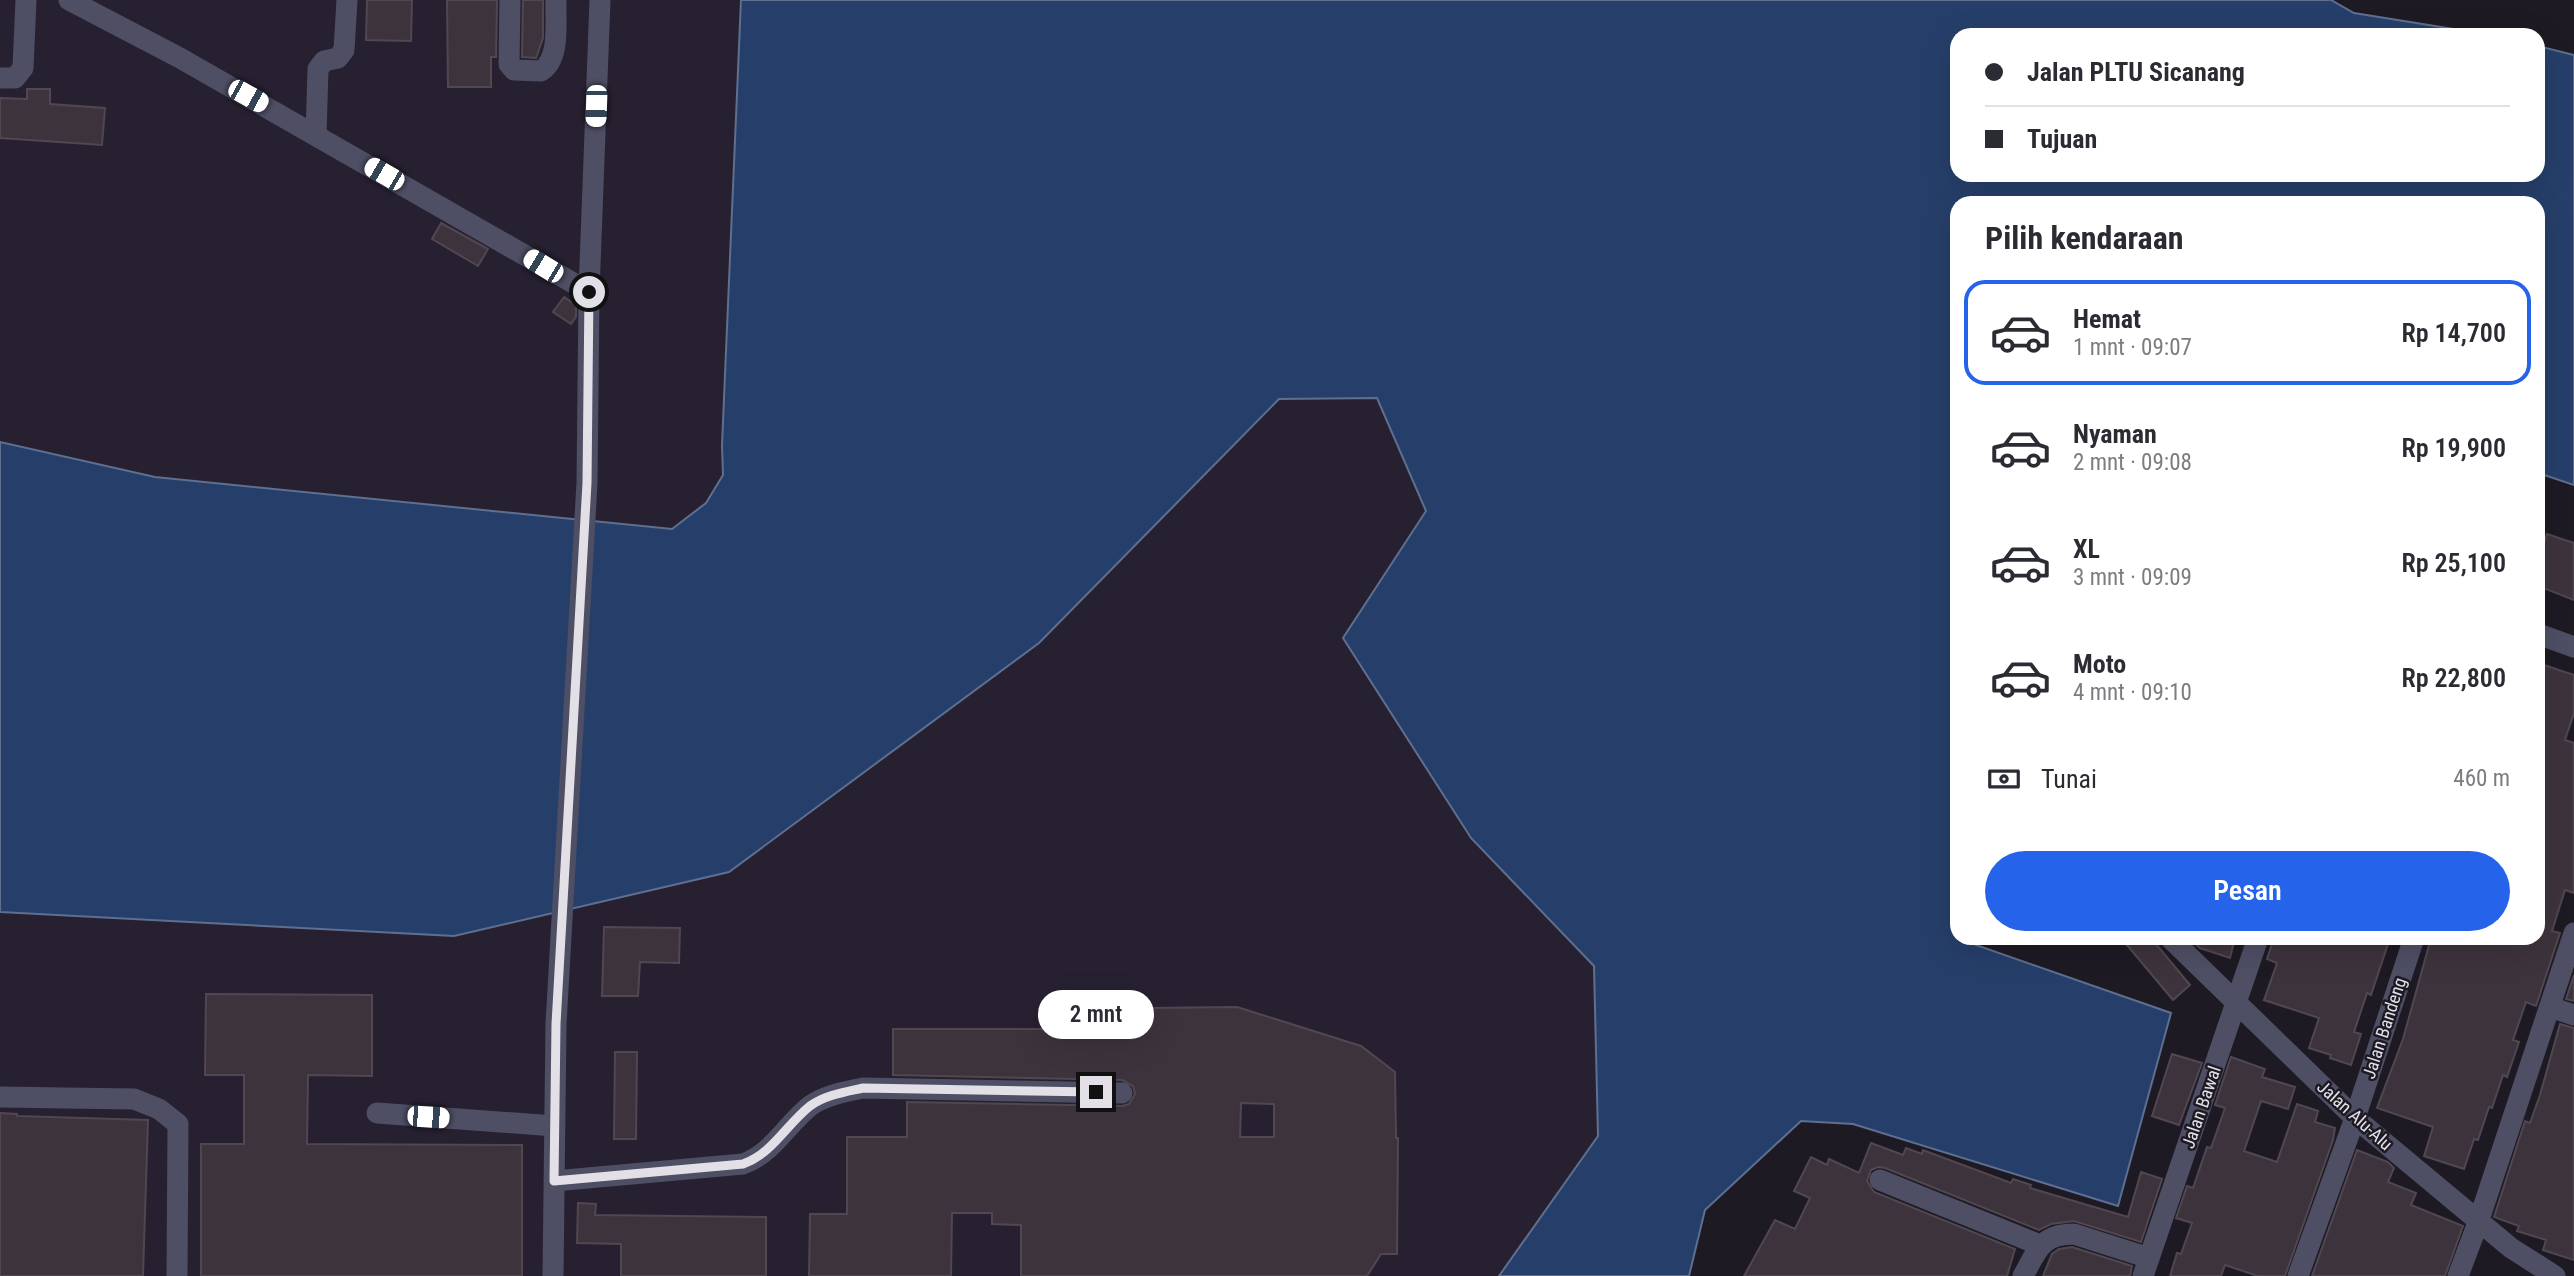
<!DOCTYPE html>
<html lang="id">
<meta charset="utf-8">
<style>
:root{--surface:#fff;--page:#f7f7f7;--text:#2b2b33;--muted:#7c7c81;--line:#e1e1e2;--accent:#2563eb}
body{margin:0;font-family:"Roboto Condensed",sans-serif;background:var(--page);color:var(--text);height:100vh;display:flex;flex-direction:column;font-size:26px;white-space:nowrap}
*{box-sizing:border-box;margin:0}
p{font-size:23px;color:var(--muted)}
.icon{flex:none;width:38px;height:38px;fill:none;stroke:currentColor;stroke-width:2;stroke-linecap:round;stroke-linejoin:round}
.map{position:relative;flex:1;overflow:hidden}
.panel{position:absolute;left:1950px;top:196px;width:595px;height:749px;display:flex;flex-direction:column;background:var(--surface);border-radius:21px;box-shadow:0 7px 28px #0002}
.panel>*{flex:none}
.hud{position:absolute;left:1950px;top:28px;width:595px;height:154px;border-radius:21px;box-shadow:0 7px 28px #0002;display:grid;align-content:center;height:154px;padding:0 35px;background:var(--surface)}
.end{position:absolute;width:32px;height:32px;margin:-16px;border:9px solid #e2dfe7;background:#111;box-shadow:0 0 0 4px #111}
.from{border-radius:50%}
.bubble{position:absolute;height:49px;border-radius:24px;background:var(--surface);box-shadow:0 7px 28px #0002;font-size:23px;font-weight:600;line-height:49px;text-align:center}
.car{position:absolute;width:21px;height:42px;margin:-21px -10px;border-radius:9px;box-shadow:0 0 5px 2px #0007;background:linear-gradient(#fff 24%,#345 0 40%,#fff 0 76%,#345 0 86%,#fff 0)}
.hud b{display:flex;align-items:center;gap:24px;height:66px;font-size:26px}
.hud b+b{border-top:2px solid var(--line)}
.hud i{width:18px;height:18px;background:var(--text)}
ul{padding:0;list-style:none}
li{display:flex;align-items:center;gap:21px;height:105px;margin:0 14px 10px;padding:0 21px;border:4px solid transparent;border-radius:21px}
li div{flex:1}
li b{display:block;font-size:26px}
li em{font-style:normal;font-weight:600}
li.selected{border-color:var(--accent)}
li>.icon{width:63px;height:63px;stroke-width:1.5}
h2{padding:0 35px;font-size:32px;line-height:84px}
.pay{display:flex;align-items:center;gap:18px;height:77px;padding:0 35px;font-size:26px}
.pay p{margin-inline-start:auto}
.cta{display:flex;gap:14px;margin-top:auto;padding:14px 35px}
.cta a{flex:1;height:80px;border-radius:42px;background:var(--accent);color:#fff;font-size:28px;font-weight:600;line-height:80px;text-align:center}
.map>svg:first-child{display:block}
.built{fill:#272031}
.water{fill:#263f6a;stroke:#5e6f90;stroke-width:2}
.building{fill:#3d333c;stroke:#514751;stroke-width:2;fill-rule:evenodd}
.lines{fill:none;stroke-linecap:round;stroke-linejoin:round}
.minor{stroke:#4e4f65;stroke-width:21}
.route{stroke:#e2dfe7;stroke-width:9}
.labels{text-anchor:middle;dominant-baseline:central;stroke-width:5;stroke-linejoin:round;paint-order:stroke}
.street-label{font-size:18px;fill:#e2dfe7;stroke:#1e1a24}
</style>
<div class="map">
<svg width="2574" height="1276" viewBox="0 0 2574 1276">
<rect width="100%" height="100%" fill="#1e1a24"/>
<path class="built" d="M0,0H741L722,445L723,475L706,503L672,529L155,477L0,442Z
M1259,350L1430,356L1633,956L1572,1276H0V818Z"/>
<path class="water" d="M741,0H2331L2354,13L2491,35H1956V175H2538V46L2574,55V485L2538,473V203H1956V938L2171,1013L2118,1206L1853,1124L1801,1121L1705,1210L1689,1276H1499L1598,1136L1594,966L1471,838L1343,638L1426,511L1377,398L1279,399L1039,643L729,872L454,936L0,912V442L155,477L672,529L706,503L723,475L722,445Z"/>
<path class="building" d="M367,0H412L411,41L366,40Z
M447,0H497L496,57H491V87H448Z
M523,0H543V38L536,58L522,57Z
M27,89H50V104L105,108L102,145L0,138V98L27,99Z
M441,223L488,249L478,266L432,239Z
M564,297L576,305V317L571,324L553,312Z
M2547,534L2574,543V600L2538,586V559Z
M2538,663L2574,675V713L2565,740L2574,743V893L2565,890L2552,931L2560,933L2536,1006L2526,1002L2513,1040L2519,1042L2507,1077L2503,1075L2492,1108L2489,1107L2478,1140L2474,1139L2464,1169L2424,1156L2433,1127L2377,1108L2403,1039L2431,938H2538Z
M604,927L680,928L679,963L640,962L638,996H602Z
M2121,938H2151L2190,985L2173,1000Z
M2189,938H2235L2230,958L2200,948Z
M2274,938H2390L2371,995L2367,993L2354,1032L2361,1034L2351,1065L2330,1058L2331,1055L2309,1048L2319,1018L2264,1000L2277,963L2267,959Z
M2574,975V1001L2566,999Z
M206,994L372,995V1076L308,1075L307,1144L522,1145V1276H201V1144H244V1075H205Z
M1237,1007L1361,1046L1395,1072L1396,1138H1398L1397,1254H1381L1367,1276H1021V1225L992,1224V1213H952L951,1276H809L810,1214H847V1137H907V1102L1122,1106L1129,1104L1135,1094L1133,1086L1122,1080L893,1075V1029H1147L1148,1008ZM1241,1103L1274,1104V1137H1240Z
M2560,1024L2574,1028V1260L2543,1250L2546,1240L2517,1231L2519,1226L2494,1217L2525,1121L2530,1123L2540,1095Z
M615,1052H637L636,1139H614Z
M2172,1054L2202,1063L2179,1125L2152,1116Z
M2231,1057L2265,1069L2262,1077L2295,1087L2288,1109L2261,1101L2244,1151L2277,1162L2297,1104L2318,1111L2315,1122L2335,1128L2333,1140L2285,1276H2258L2225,1265L2221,1276H2170L2177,1253L2181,1254L2192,1223L2176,1218L2187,1186L2193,1188L2207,1147L2211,1148L2225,1108L2215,1105Z
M0,1113L17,1114V1116L148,1120L143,1276H0Z
M1871,1143L1903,1155L1906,1148L1922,1154L1923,1150L2011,1183L2013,1179L2031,1185L2030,1188L2128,1217L2141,1172L2162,1179L2141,1242L2074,1221L2051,1224L2039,1230L1885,1168L1878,1167L1871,1170L1867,1181L1874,1192L2015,1249L2007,1276H1744L1775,1220L1795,1229L1810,1198L1794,1191L1811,1157L1827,1165L1829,1159L1859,1173Z
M2357,1150L2388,1162L2394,1168L2388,1182L2416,1193L2411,1205L2463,1226L2445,1276H2312Z
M578,1203L596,1204L595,1215L766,1217V1276H621V1244L577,1243Z
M2072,1247L2132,1266L2130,1276H2043L2052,1254L2059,1249Z"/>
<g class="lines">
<path class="minor" d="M69,0L180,58L589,292
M510,0L509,64L514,70L541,71C561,58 555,22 556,0
M0,78H15L23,68L26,0
M316,135L318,69L324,61L338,58L344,50L347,0
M2538,634L2574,647
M2170,938L2355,1118L2511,1248L2555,1276
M2550,1007L2574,1015
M0,1097L134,1099L159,1109L178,1124L177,1276
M377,1113L555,1126
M1880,1180L2040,1245
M554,1181L743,1164C773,1153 786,1125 810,1106C825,1095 845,1092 863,1088L1122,1093
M553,1276L556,1024L587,483L589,292L600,0
M2023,1276C2037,1251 2041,1234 2074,1234L2149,1258
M2143,1276L2258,938
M2298,1276L2355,1118L2414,938
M2458,1276L2479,1220L2574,933"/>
</g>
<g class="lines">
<path class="route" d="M589,292L587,483L556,1024L554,1181L743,1164C773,1153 786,1125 810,1106C825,1095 845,1092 863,1088L1096,1092"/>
</g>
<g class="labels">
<g class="street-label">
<text transform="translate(2384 1028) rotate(-72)">Jalan Bandeng</text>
<text transform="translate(2201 1107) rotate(-71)">Jalan Bawal</text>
<text transform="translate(2355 1115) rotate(42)">Jalan Alu-Alu</text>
</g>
</g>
</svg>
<i class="end from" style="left:589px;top:292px"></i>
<i class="end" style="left:1096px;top:1092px"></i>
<div class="bubble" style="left:1038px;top:990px;width:116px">2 mnt</div>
<i class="car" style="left:248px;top:96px;rotate:119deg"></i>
<i class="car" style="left:596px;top:106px;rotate:182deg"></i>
<i class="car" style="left:384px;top:174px;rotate:300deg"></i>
<i class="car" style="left:543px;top:266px;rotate:301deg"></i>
<i class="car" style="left:428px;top:1117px;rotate:94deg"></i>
<div class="hud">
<b><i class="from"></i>Jalan PLTU Sicanang</b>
<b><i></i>Tujuan</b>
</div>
<section class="panel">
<h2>Pilih kendaraan</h2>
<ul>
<li class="selected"><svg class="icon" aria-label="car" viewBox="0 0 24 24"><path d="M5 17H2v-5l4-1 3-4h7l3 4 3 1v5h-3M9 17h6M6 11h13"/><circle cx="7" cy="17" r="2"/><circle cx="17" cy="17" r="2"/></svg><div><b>Hemat</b><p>1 mnt · 09:07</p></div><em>Rp 14,700</em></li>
<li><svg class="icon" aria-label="car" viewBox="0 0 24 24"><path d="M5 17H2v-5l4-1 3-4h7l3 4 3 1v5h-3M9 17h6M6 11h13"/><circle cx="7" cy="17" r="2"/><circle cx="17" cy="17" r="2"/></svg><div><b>Nyaman</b><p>2 mnt · 09:08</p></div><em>Rp 19,900</em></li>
<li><svg class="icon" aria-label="car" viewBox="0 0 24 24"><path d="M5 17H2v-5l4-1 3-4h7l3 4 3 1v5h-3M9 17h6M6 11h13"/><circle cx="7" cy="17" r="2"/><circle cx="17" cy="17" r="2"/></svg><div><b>XL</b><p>3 mnt · 09:09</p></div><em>Rp 25,100</em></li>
<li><svg class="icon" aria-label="car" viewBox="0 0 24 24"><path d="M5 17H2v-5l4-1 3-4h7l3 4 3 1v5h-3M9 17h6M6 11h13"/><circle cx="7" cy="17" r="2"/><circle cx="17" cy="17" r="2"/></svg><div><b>Moto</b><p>4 mnt · 09:10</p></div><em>Rp 22,800</em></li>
</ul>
<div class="pay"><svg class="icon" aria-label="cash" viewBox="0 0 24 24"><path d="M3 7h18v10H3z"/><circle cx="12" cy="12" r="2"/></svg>Tunai<p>460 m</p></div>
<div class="cta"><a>Pesan</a></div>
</section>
</div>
